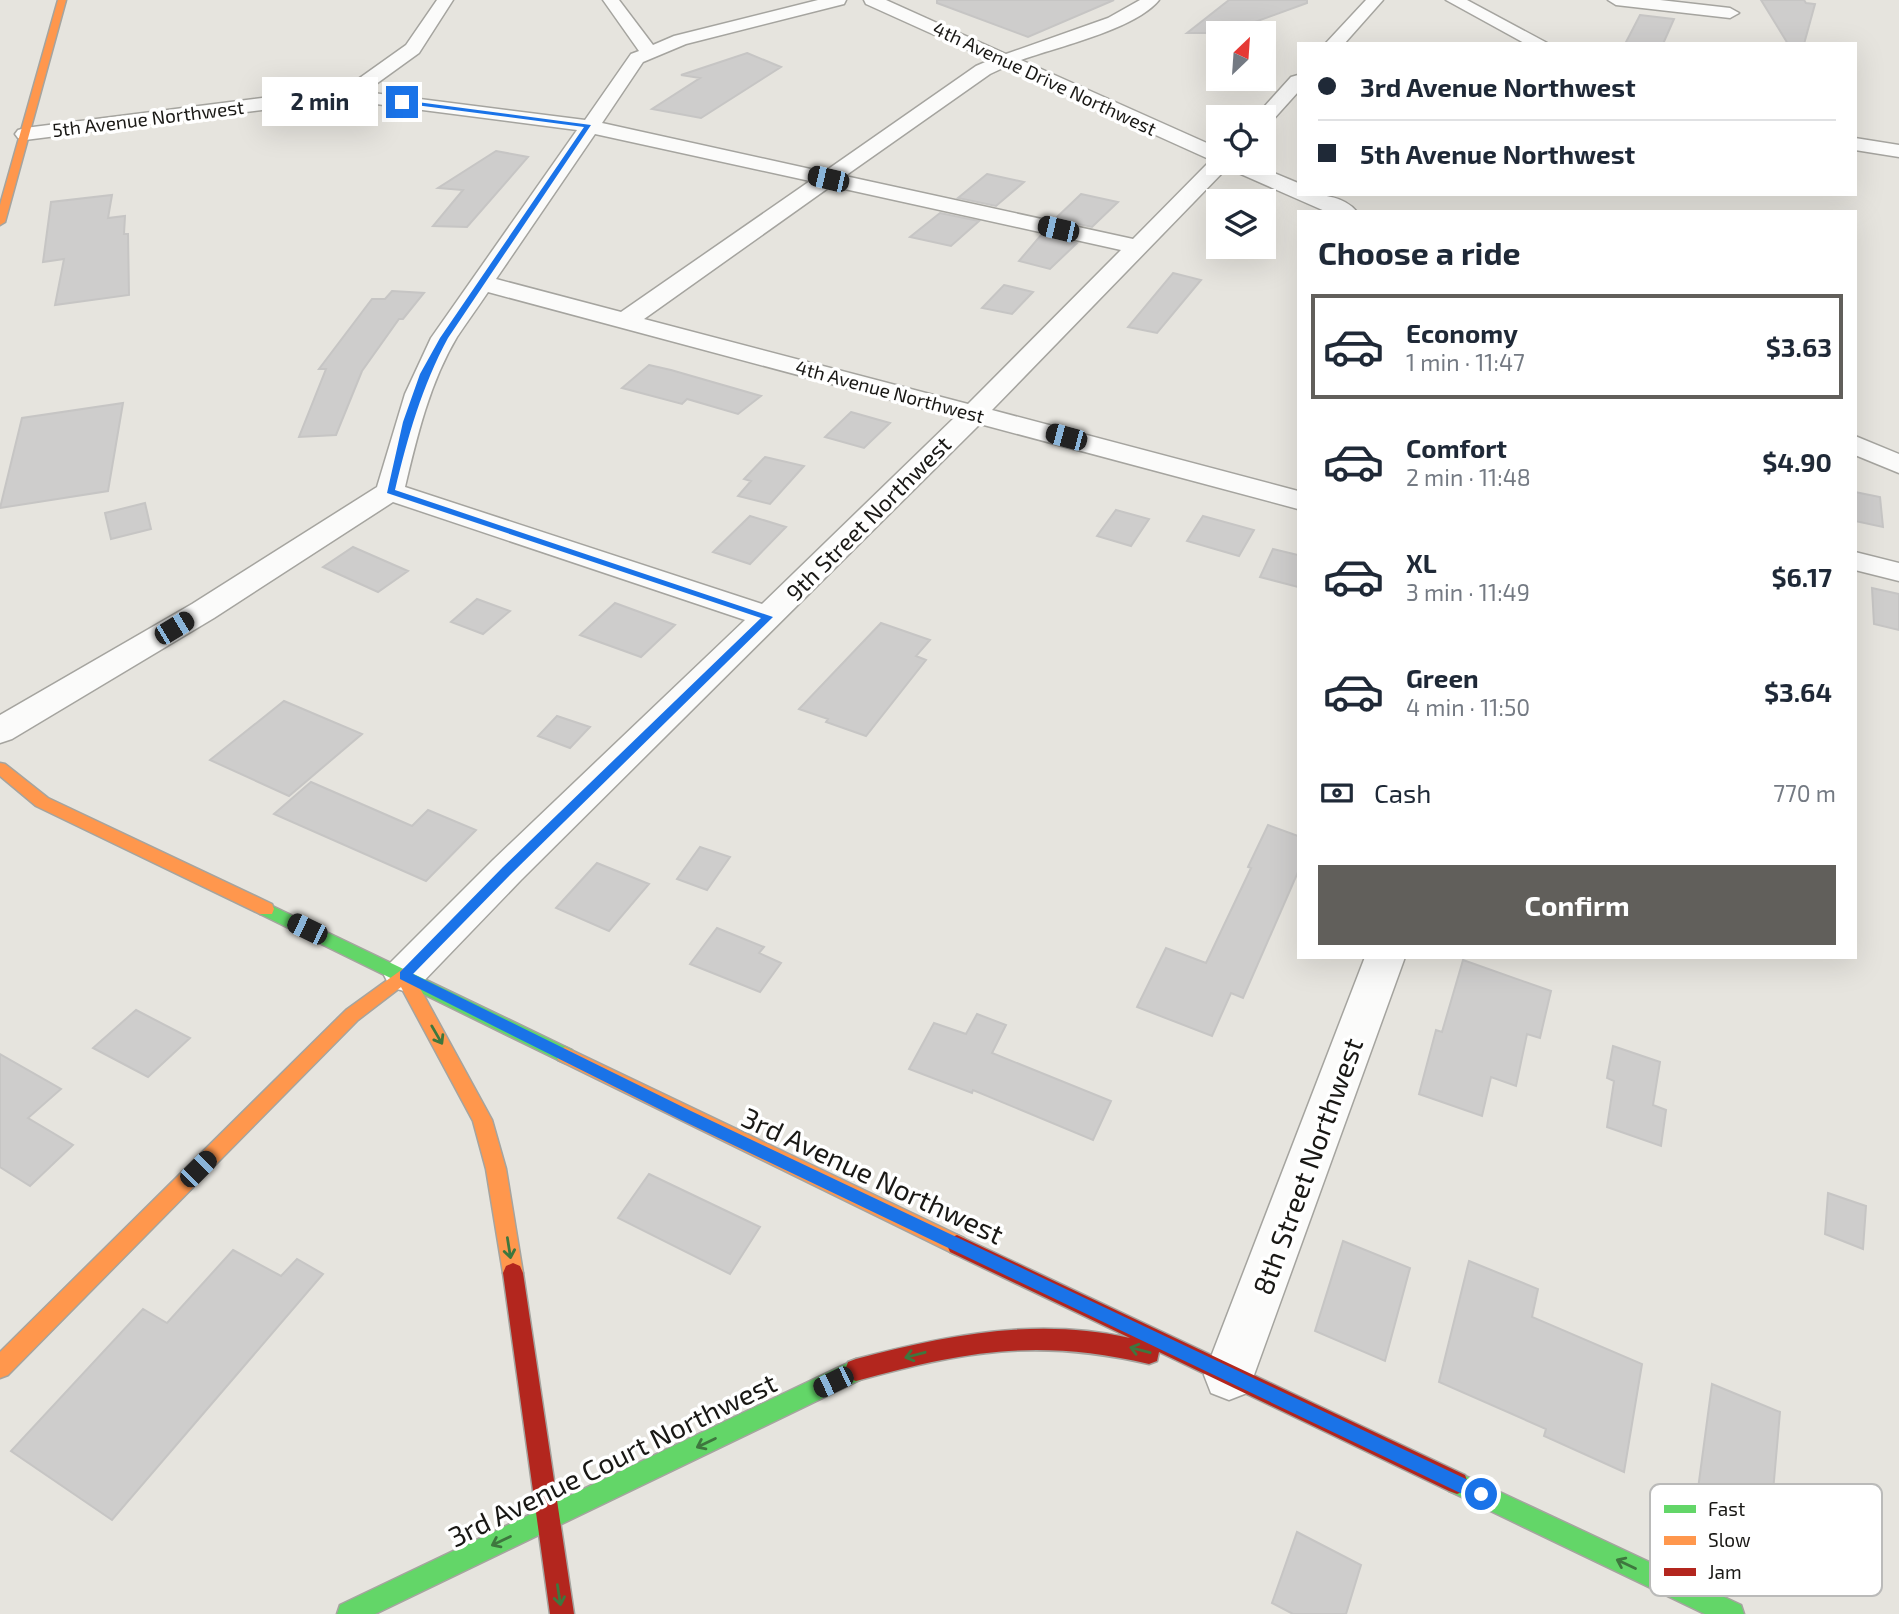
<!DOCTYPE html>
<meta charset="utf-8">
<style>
:root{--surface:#fff;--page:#f2f2f3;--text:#1f2937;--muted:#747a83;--line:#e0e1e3;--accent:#615f5b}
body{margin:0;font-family:"Exo 2",sans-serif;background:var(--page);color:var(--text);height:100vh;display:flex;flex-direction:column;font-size:26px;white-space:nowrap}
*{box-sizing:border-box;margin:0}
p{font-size:23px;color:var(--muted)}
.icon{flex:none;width:38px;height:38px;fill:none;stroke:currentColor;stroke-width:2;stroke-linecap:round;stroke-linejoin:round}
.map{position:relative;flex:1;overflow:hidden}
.details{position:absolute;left:1297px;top:210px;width:560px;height:749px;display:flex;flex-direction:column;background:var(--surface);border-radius:0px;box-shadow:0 7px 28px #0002}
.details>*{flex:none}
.guide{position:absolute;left:1297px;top:42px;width:560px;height:154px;border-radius:0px;box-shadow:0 7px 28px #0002;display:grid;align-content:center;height:154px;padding:0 21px;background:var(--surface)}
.needle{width:46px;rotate:25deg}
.fabs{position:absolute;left:1206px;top:21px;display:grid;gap:14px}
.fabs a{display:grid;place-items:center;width:70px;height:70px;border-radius:0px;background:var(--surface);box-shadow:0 7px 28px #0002;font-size:35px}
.end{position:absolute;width:32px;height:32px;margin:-16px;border:9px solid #1a73e8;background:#fff;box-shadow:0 0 0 4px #fff}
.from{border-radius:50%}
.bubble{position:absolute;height:49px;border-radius:0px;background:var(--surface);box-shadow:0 7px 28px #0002;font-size:23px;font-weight:700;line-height:49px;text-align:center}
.car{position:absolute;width:21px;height:42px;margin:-21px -10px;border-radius:9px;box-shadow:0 0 5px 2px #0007;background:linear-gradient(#222 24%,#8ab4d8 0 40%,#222 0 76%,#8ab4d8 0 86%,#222 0)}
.guide b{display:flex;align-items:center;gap:24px;height:66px;font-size:26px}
.guide b+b{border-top:2px solid var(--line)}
.guide i{width:18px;height:18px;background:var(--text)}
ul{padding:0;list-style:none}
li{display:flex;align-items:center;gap:21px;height:105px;margin:0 14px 10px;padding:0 7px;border:4px solid transparent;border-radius:0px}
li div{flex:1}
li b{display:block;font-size:26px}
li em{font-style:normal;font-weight:700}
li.current{border-color:var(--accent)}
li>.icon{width:63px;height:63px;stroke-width:1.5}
h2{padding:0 21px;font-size:32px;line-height:84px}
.pay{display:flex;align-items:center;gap:18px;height:77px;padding:0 21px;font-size:26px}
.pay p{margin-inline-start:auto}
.button{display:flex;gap:14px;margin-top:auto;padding:14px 21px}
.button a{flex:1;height:80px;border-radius:0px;background:var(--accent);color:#fff;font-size:28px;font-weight:700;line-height:80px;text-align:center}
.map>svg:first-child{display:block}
.building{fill:#cecdcc;stroke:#c6c5c4;stroke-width:2}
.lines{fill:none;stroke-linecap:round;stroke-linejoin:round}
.street-casing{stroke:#a5a49f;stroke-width:3}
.fast-casing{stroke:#a5a49f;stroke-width:3}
.slow-casing{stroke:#a5a49f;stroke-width:3}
.jam-casing{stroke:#a5a49f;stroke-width:3}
.street{fill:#fbfbfa;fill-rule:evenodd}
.fast{fill:#63d668;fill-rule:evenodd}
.slow{fill:#ff974d;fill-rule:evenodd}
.jam{fill:#b3261e;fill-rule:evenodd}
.oneway{stroke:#3e773e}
.route{fill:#1a73e8}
.labels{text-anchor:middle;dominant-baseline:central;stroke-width:7;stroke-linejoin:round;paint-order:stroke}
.far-street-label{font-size:19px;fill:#191815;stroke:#fff}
.street-label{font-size:23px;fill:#191815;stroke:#fff}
.near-street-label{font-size:28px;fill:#191815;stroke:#fff}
.key{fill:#fff;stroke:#babab9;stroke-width:2}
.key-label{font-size:19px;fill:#191815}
</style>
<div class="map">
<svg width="1899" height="1614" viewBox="0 0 1899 1614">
<rect width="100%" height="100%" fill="#e6e4de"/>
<path class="building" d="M937,0H1114L1028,37L937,3Z
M1229,0H1307V3L1225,33H1187Z
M1761,0H1804L1806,3L1815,4L1804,44H1788Z
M1640,15L1674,19L1663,44H1625Z
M747,53L781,67L701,118L652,109L700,78L681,75Z
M496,151L528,157L467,227L433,226L463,190L438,188Z
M987,174L1024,182L996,206L958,198Z
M1081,194L1118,202L1092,227L1055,219Z
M112,195L108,218L125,216L124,234H128L129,295L55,305L64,259L43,262L51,202Z
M940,213L979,221L951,246L910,237Z
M1041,235L1077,243L1050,269L1019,261Z
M1173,273L1201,280L1157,333L1128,327Z
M1004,285L1033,292L1012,314L982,308Z
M392,291L424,293L403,319H399L362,371L336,435L299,437L326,369H319L372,299H385Z
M649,365L671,370L761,396L738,414L687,399L682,404L622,388Z
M123,403L108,491L0,508L22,418Z
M851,412L890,423L864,448L825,437Z
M765,457L804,466L770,504L738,496L751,481L744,479Z
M1855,492L1880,497L1883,527L1855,521Z
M145,503L151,529L111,539L105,513Z
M1116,510L1149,519L1131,546L1097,536Z
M750,516L786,527L750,564L713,552Z
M1203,516L1254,530L1239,556L1187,541Z
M353,547L408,571L378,592L323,567Z
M1273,549L1298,555V587L1260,577Z
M1872,588L1899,594V630L1874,624Z
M477,599L510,611L483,634L451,622Z
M615,603L675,625L641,657L580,635Z
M881,623L930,640L916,656L926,660L866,736L826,722L828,719L799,709Z
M284,701L362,734L289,796L210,760Z
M557,716L590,727L570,748L538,736Z
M311,782L412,826L428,810L476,830L426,881L274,814Z
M1268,825L1298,836V872L1243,998L1231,993L1212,1036L1137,1007L1166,948L1206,963L1251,868L1248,867Z
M700,847L730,857L707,890L677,879Z
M597,863L649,884L609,931L556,908Z
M717,928L764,947L759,953L781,963L760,992L690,964Z
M1463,960L1551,991L1540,1038L1527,1034L1516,1086L1491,1077L1482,1116L1419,1094L1436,1030L1442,1032Z
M136,1010L190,1038L148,1077L93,1048Z
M977,1014L1006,1025L992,1053L1111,1101L1093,1140L973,1090L972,1093L909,1069L934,1023L966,1034Z
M1613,1046L1660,1062L1653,1105L1666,1110L1661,1146L1607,1127L1614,1081L1607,1078Z
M0,1054L61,1089L28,1118L73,1145L30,1186L0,1167Z
M649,1174L760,1227L730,1274L618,1218Z
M1828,1193L1866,1206L1863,1249L1825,1234Z
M1343,1241L1410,1268L1385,1361L1315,1331Z
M233,1250L281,1276L297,1259L323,1274L112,1520L11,1451L143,1309L167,1323Z
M1469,1261L1538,1289L1532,1317L1642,1364L1624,1472L1544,1436L1546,1429L1439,1382Z
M1712,1384L1780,1412L1769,1537L1696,1504Z
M1297,1532L1361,1565L1346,1614H1293L1272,1603Z"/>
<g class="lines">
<defs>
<path id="street" d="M437,0H453L419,53L365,92L585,120L631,54L639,51L603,0H619L653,45L674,36L818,0H846L844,4L686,44L643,62L602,123L824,172L976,66L990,60L866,4L864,0H886L1006,54L1108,18L1140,0H1159C1136,29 1057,47 1021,60L1218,148V163H1250L1298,183V194C1317,194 1344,195 1357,212H1327L1227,168L992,410L1298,491V509L980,424L521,880L418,987L404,991L390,987L384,975L390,963L493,860L745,620L393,502L214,618L12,739L0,743V715L192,604L377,487L405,394L431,338L577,130L376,104H310L25,140L18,138L15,134L18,130L25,128L310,92H340L406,45ZM1005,67L1211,160L1133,239L845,176L990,74ZM595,134L810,181L621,312L496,279ZM831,186L1121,250L968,404L644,319ZM488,292L955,417L762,604L405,487C417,436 430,382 457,337C467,322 478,307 488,292Z
M1366,0H1383L1344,44H1325Z
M1446,0H1467L1549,44H1526Z
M1608,0H1660L1730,8L1739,13L1730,18L1616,5Z
M1298,75V92L1271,122L1264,124V117H1255L1291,77Z
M1855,138L1899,145V157L1855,150Z
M1855,436L1899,454V473L1855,455Z
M1855,552L1899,563V581L1855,570Z
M1365,957H1405L1254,1375L1247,1393L1229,1400L1211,1393L1204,1375Z"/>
<path id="fast" d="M266,903L572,1050L574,1055L572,1060L565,1063L558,1060L260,914L258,909L260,904Z
M856,1359L864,1362L867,1370L864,1378L375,1614H337L340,1605Z
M1457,1472L1741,1605L1744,1614H1705L1449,1491L1446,1483L1449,1475Z"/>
<path id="slow" d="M58,0H66L5,222L0,225V205Z
M0,763L5,764L48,798L272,904L274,909L272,914H260L36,806L0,776Z
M404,968L410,970L492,1120L506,1169L523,1273L520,1280L513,1283L506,1280L503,1273L486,1169L473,1121L401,987L358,1020L8,1375L0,1378V1352L346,1010Z
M565,1047L964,1238L967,1245L964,1252L957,1255L950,1252L558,1060L556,1055L558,1050Z"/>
<path id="jam" d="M957,1235L1465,1475L1468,1483L1465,1491L1457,1494L1449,1491L1159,1352L1157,1361L1149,1364C1037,1338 965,1351 856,1381L848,1378L845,1370L848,1362L856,1359C947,1335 1036,1317 1130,1338L950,1252L947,1245L950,1238Z
M513,1263L520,1266L523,1273L574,1614H550L503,1273L506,1266Z"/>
</defs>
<use href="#street" class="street-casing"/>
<use href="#fast" class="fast-casing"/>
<use href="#slow" class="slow-casing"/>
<use href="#jam" class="jam-casing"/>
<use href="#street" class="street"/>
<use href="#fast" class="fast"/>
<use href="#slow" class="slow"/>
<use href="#jam" class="jam"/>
</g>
<defs><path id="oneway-shaft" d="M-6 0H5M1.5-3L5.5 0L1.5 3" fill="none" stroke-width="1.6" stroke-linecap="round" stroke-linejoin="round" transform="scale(1.75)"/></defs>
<g class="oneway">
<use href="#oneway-shaft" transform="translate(437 1035) rotate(60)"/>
<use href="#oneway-shaft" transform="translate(509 1248) rotate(81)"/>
<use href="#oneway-shaft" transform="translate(1140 1350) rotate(-165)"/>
<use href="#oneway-shaft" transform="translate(915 1355) rotate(165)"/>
<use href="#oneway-shaft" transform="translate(706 1443) rotate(154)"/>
<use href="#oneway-shaft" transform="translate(501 1541) rotate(154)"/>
<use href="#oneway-shaft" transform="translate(1626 1564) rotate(-155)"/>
<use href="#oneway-shaft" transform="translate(559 1595) rotate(81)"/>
</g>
<path class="route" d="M402,100L591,125L448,338C422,386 408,436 395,490L773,617L512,873L413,974L691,1111L1487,1489L1489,1494L1487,1500L1481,1503L1475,1500L681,1120L400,979V972L503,867L761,618L387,493L403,422L420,374L440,338L584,127L400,103Z"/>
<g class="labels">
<g class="far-street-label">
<text transform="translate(1045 78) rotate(25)">4th Avenue Drive Northwest</text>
<text transform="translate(148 118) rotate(-7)">5th Avenue Northwest</text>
<text transform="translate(890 391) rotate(15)">4th Avenue Northwest</text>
</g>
<g class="street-label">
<text transform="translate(868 518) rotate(-45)">9th Street Northwest</text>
</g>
<g class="near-street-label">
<text transform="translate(1307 1166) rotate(-70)">8th Street Northwest</text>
<text transform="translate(873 1175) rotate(25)">3rd Avenue Northwest</text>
<text transform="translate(612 1459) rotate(-26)">3rd Avenue Court Northwest</text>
</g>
</g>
<rect x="1650" y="1484" width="232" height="112" rx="10" class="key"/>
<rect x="1664" y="1505" width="32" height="8" fill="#63d668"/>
<rect x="1664" y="1536" width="32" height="9" fill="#ff974d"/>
<rect x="1664" y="1568" width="32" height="8" fill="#b3261e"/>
<g class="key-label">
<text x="1708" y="1516">Fast</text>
<text x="1708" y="1547">Slow</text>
<text x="1708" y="1579">Jam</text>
</g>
</svg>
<div class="fabs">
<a><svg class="needle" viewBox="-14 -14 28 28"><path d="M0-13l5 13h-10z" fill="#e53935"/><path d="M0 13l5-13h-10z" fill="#747a83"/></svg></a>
<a><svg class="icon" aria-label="locate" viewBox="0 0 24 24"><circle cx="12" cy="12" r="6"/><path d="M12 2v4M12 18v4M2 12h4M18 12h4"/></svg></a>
<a><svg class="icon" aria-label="layers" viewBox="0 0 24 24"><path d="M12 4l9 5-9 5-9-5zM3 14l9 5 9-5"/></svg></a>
</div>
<i class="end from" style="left:1481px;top:1494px"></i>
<i class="end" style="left:402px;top:102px"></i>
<div class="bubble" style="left:262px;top:77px;width:116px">2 min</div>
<i class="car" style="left:828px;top:179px;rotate:283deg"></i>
<i class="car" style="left:1058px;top:229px;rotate:283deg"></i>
<i class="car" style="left:1066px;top:437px;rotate:285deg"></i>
<i class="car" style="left:174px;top:628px;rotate:59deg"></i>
<i class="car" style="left:307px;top:929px;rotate:296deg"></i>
<i class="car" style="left:198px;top:1169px;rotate:45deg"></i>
<i class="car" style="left:833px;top:1382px;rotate:244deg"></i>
<div class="guide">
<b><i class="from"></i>3rd Avenue Northwest</b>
<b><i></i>5th Avenue Northwest</b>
</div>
<section class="details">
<h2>Choose a ride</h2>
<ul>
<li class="current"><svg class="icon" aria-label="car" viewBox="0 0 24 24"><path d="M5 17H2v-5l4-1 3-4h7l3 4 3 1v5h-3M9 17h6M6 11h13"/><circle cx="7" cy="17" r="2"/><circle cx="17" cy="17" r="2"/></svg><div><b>Economy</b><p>1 min · 11:47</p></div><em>$3.63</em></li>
<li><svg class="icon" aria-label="car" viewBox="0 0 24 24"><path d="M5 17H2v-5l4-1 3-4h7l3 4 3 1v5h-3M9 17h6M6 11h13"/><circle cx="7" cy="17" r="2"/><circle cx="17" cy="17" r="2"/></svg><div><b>Comfort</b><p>2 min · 11:48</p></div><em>$4.90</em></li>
<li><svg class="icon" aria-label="car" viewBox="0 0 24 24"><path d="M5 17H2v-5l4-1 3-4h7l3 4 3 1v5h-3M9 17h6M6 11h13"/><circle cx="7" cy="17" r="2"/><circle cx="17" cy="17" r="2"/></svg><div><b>XL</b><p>3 min · 11:49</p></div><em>$6.17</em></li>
<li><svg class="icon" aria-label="car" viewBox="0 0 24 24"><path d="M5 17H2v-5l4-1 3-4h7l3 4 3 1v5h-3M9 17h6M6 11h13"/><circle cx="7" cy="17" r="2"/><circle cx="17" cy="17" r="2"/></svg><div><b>Green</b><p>4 min · 11:50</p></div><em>$3.64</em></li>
</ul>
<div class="pay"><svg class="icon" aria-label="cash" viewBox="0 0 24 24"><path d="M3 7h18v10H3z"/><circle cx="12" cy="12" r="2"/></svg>Cash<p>770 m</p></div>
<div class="button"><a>Confirm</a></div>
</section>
</div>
